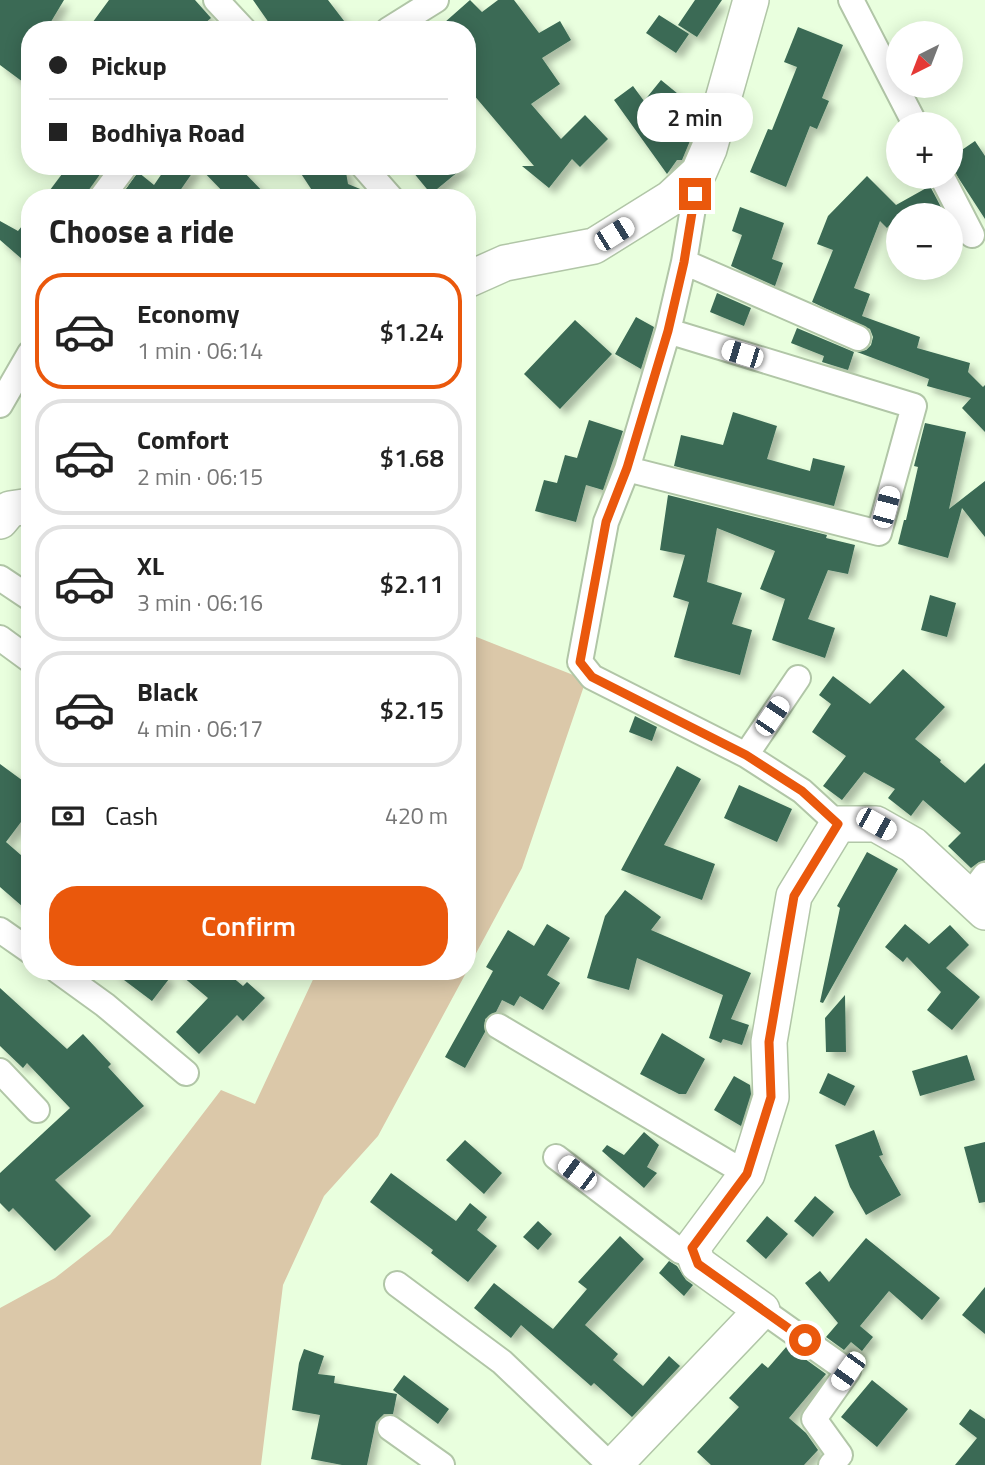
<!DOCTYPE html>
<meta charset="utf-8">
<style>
:root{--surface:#fff;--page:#f2f2f2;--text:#222;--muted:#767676;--line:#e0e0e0;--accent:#ea580c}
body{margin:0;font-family:"Titillium Web",sans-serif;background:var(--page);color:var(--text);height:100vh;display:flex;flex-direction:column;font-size:26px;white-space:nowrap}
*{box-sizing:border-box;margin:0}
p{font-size:23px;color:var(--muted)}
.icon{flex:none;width:38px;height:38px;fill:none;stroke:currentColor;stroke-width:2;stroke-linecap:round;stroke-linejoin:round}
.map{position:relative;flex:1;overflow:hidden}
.sheet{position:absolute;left:21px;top:189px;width:455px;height:791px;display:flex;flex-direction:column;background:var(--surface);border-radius:28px;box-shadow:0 4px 18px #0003}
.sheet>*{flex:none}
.top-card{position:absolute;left:21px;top:21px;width:455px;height:154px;border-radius:28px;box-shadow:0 4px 18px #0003;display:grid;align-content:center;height:154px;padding:0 28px;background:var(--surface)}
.needle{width:46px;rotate:222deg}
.controls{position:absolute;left:886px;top:21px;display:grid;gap:14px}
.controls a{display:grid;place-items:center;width:77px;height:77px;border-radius:50%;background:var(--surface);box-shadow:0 4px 18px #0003;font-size:35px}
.end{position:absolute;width:32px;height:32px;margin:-16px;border:9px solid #ea580c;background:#fff;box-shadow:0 0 0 4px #fff}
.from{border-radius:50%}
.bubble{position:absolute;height:49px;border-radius:24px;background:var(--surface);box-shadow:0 4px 18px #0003;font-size:23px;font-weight:600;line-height:49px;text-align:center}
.car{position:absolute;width:21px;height:42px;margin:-21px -10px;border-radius:9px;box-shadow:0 0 5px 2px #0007;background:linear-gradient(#fff 24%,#345 0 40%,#fff 0 76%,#345 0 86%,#fff 0)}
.top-card b{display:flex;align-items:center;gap:24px;height:66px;font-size:26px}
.top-card b+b{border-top:2px solid var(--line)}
.top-card i{width:18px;height:18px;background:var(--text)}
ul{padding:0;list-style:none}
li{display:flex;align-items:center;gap:21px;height:116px;margin:0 14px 10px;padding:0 14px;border:4px solid var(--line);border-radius:28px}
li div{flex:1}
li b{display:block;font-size:26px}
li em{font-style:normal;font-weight:600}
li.active{border-color:var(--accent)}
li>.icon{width:63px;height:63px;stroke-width:1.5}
h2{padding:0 28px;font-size:32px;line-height:84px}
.pay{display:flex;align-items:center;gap:18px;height:77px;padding:0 28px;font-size:26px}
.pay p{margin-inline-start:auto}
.action{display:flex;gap:14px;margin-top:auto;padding:14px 28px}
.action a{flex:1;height:80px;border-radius:28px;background:var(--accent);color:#fff;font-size:28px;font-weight:600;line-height:80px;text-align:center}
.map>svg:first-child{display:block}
.green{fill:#dbc8a9}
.building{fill:#3a6a54;filter:url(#shadow)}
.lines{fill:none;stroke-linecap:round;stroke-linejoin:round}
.street-casing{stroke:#b1c6a7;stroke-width:28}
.secondary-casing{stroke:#b1c6a7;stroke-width:38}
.street{stroke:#fff;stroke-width:24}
.secondary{stroke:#fff;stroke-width:35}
.route{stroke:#ea580c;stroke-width:9}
</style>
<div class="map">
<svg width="985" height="1465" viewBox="0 0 985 1465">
<defs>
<filter id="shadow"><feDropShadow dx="6" dy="6" stdDeviation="3.5" flood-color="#0004"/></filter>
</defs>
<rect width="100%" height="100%" fill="#e9ffde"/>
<path class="green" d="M474,636L586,680L522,868L467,970V649Z
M317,971H467L378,1136L324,1196L283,1285L261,1465H0V1308L55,1278L110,1235L221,1090L255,1104Z"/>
<path class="building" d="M0,0H64L46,30H30V73L23,82L0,65Z
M109,0H195L211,18L197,30H87Z
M253,0H328L351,30H274Z
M470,0L482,12L498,0H514L539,33L560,21L571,40L542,58L560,84L531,104L561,139L585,115L608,139L580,167L572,159L549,188L522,166H534L467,87V30H436Z
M695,0H722L697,37L678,25Z
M659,15L689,34L676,53L646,33Z
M798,27L843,45L822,98L829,101L817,129L810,126L786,187L750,172L768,129L772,130L797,67L784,62Z
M661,80L683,98L664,122L692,136L682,160H677L667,174L614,100L633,86L644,101Z
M975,141L985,156V219L950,165V158Z
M68,166H106L83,198H44Z
M167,166H197L175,198H129L123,193L138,172L154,185Z
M198,166H238L269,198H229Z
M296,166H345L348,184L365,191L371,198H317Z
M408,166H465L431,194Z
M867,176L896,205L930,186L944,213L940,215H898L887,228L880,221L854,288L870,294L862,316L920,337L917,348L970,363L968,372L983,387L985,385V432L962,408L971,398L927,386L929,379L857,352L866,350L871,345L873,337L870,329L812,302L833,250L817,244L828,216Z
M740,207L784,223L772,259L783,263L775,286L731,266L742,235L732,231Z
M30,216V266L0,240V221L18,231Z
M717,293L751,308L744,326L710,312Z
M636,317L654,327L641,369L615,354Z
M575,320L612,354L560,409L524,374Z
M797,328L854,352L848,370L822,362L824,356L791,343Z
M733,412L777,426L767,459L810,471L813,458L845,466L834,506L674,466L681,435L723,445Z
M589,420L623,431L603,490L586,485L576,522L535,511L544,480L557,483L565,455L577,458Z
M925,423L966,432L949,509L985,481V537L962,508L948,558L898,544L904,520H906L918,467L914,466Z
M668,495L827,535L826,538L855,545L848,574L828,570L808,619L835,628L825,658L772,640L785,599L760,589L775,551L717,528L707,582L742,593L732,624L752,630L740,675L674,657L689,602L673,597L685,555L660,550Z
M930,595L956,603L947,637L921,630Z
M903,669L945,707L915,739L941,760L940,762L965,783L985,763V860L979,862L971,868L948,846L961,833L923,800L911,816L888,798L895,789L864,772L842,800L823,786L846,756L812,732L831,704L819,695L833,676L870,704Z
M635,716L657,727L652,741L629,732Z
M0,764L30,786V810L6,842L30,863V913L0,887Z
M677,766L701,779L664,845L715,864L702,900L621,870Z
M739,785L792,809L777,842L724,818Z
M867,852L898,869L823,1003L820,1002L840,908L837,906Z
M625,890L661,917L651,930L751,973L731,1019L749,1025L742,1045L723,1039L721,1043L709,1038L723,995L637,958L629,990L587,978L605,916Z
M547,924L570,938L547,975L560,983L543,1010L520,996L514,1006L502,1000L496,1012L485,1019V1032L465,1068L445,1057L493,971L486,967L508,930L534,946Z
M905,924L929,944L950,925L969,945L946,968L980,997L952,1030L927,1010L941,992L907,957L903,962L885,947Z
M112,971H159L169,979L152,1001Z
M176,971H225L243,986L247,982L265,998L243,1021L237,1015L199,1054L176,1032L208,998Z
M0,988L67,1049L83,1034L111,1064L108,1067L144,1106L55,1180L91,1216L55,1251L13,1208L9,1212L0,1203V1173L70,1108L27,1063L23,1068L0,1046Z
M845,995L846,1052H826L825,1018Z
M662,1033L705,1059L686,1094H679L640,1074Z
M967,1055L975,1080L920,1096L912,1071Z
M828,1073L855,1086L845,1106L819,1093Z
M734,1076L750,1085L751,1094L741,1126L714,1110Z
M874,1130L883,1155L879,1156L901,1195L866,1215L850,1187L835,1145Z
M644,1132L659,1145L647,1167L657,1173L644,1188L602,1151L607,1145L624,1155Z
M465,1140L502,1173L484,1194L446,1160Z
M985,1142V1202L979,1203L964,1147Z
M391,1173L456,1221L470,1203L487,1217L477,1230L497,1246L468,1282L431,1253L433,1250L370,1202Z
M815,1196L834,1212L813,1237L794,1221Z
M767,1216L788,1234L766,1259L746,1241Z
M538,1221L552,1234L538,1250L523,1237Z
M620,1236L644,1259L585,1325L618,1354L613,1360L643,1386L669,1356L680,1366L632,1417L594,1383L591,1386L521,1325L511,1338L474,1308L494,1283L553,1329L587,1289L578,1282Z
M866,1238L940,1298L922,1320L889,1291L860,1326L873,1337L862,1351L851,1342L844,1350L826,1337L838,1323L805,1283L820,1271L829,1282Z
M669,1261L677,1266L686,1280L693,1285L684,1296L659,1273Z
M985,1287V1334L962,1315Z
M787,1346L826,1374L789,1418L806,1433L818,1450L804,1465H711L697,1452L739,1407L729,1398L762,1363L768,1368Z
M304,1349L324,1356L318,1374L335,1376L334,1383L397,1394L393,1414H384L376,1422L367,1465H342L311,1459L320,1415L292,1410L299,1363Z
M404,1375L449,1409L438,1424L393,1390Z
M872,1380L908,1409L877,1447L841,1417Z
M970,1409L985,1419V1465H955L977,1438L959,1424Z"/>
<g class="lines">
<defs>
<path id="street" d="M216,0L244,30
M851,0L915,124
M388,30L436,0
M363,166L391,198
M699,172L684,262L668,331L627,469L606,522L580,662L592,677L746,755L802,791L838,824
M942,177L972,235
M101,198L125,166
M684,262L858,338
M0,405L30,353
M627,469L879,533L914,406L668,331
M0,578L30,598
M0,638L30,660
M746,755L798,678
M970,895L985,875
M0,930L30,951
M58,971L105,1005L186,1073
M498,1026L747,1174
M0,1071L37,1110
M556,1157L680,1251L694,1255
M397,1284L502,1362L610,1465
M762,1310L848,1371L814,1419L840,1455L831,1465
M390,1428L442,1465"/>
<path id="secondary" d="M467,280L505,263L594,246L671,198L699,172L709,149L751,0
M0,521L10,509L30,506
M614,1465L762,1310L698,1264L692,1248L747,1174L771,1097L769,1042L794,896L838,824H876L913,845L985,912"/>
</defs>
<use href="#street" class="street-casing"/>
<use href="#secondary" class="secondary-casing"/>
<use href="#street" class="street"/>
<use href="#secondary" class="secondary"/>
</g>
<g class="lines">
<path class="route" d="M695,194L684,262L668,331L627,468L606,522L580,662L592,677L746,755L802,791L838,824L794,896L769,1042L771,1097L747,1174L692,1248L698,1264L805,1340"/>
</g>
</svg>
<div class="controls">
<a><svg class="needle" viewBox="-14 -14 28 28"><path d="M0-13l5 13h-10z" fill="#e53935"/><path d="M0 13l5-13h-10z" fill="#767676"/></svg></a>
<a>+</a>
<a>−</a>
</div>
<i class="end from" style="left:805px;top:1340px"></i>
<i class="end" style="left:695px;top:194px"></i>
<div class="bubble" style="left:637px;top:93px;width:116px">2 min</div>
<i class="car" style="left:614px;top:234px;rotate:58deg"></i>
<i class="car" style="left:742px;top:354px;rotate:287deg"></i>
<i class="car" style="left:886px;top:507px;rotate:15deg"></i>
<i class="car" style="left:772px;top:716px;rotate:34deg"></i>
<i class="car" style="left:876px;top:824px;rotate:119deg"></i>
<i class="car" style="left:577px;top:1173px;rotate:307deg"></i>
<i class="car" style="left:848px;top:1371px;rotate:216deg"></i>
<div class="top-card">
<b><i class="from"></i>Pickup</b>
<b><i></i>Bodhiya Road</b>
</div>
<section class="sheet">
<h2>Choose a ride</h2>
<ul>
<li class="active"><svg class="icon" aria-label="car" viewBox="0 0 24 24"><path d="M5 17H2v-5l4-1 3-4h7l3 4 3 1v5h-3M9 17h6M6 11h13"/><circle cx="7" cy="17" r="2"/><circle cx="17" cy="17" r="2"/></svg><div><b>Economy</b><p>1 min · 06:14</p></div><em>$1.24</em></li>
<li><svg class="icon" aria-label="car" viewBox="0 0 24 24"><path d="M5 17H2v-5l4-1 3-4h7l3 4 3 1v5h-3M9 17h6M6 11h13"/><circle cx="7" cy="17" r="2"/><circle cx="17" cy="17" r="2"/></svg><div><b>Comfort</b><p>2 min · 06:15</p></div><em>$1.68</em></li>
<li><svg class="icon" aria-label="car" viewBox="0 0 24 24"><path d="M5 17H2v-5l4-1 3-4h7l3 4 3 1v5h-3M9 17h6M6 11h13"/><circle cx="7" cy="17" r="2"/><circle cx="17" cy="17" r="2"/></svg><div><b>XL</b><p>3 min · 06:16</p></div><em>$2.11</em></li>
<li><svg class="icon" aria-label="car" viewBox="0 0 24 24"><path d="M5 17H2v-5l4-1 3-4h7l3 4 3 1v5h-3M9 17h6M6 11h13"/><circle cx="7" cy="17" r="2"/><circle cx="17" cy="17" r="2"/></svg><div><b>Black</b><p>4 min · 06:17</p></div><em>$2.15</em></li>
</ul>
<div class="pay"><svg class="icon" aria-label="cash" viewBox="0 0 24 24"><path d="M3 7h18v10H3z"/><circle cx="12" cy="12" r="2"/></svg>Cash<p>420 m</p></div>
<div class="action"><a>Confirm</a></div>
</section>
</div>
